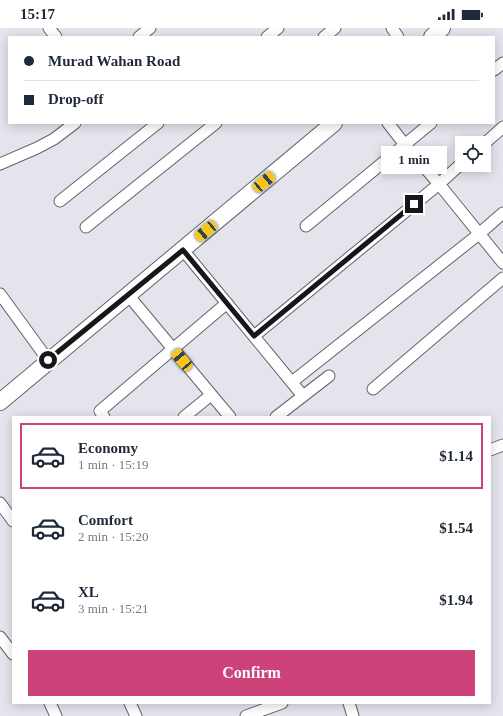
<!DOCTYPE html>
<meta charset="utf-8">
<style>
:root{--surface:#fff;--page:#f6f6f7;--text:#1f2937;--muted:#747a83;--line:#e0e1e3;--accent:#cc4279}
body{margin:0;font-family:"Times New Roman",serif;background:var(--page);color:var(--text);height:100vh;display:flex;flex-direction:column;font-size:15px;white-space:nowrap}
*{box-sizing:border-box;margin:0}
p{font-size:13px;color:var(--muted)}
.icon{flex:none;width:22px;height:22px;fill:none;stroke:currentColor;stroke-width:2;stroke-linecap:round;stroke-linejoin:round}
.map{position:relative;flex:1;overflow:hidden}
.side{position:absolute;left:12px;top:388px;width:479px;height:288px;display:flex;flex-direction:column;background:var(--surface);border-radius:0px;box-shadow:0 2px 10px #0003}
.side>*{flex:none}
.hud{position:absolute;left:8px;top:8px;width:487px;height:88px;border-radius:0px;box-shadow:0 2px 10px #0003;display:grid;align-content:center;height:88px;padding:0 16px;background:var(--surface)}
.tools{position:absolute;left:455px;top:108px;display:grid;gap:8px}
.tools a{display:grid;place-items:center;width:36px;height:36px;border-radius:0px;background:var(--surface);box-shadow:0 2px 10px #0003;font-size:20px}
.end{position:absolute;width:18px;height:18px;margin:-9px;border:5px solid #17171a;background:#fff;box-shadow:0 0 0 2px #fff}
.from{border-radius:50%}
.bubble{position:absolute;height:28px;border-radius:0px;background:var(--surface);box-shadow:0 2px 10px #0003;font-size:13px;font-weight:700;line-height:28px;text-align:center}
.car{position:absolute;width:12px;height:24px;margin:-12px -6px;border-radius:5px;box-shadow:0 0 3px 1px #0007;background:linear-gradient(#f5c518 24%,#345 0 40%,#f5c518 0 76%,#345 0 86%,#f5c518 0)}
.hud b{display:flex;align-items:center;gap:14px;height:38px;font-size:15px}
.hud b+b{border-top:1px solid var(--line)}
.hud i{width:10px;height:10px;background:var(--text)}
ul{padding:7px 0 0;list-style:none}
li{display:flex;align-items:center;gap:12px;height:66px;margin:0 8px 6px;padding:0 8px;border:2px solid transparent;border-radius:0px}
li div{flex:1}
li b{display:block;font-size:15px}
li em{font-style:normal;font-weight:700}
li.selected{border-color:var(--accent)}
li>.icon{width:36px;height:36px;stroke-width:1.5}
.cta{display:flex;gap:8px;margin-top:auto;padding:8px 16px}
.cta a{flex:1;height:46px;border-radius:0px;background:var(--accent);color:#fff;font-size:16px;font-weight:700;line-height:46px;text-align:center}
.status{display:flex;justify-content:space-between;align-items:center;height:28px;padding:0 20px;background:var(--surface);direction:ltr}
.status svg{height:11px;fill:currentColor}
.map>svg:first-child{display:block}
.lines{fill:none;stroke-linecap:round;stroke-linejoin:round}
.street-casing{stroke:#63636b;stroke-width:13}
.secondary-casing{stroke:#63636b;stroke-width:18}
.street{stroke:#fff;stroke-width:11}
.secondary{stroke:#fff;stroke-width:16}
.route{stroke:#17171a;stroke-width:5}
</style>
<div class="status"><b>15:17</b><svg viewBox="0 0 49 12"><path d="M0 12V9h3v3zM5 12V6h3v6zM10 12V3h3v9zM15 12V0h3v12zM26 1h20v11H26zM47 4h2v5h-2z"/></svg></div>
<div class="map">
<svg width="503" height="688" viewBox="0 0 503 688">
<rect width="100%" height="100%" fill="#e4e4ed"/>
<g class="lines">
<defs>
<path id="street" d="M49,0L56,9
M392,0L398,9
M139,9L150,0
M267,9L278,0
M324,9L335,0
M494,42L503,35
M388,95L405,117L439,156L503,235
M484,116L503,99
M0,136L37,120L54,111L75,95
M60,173L158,95
M306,198L431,95
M86,199L216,95
M183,222L303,368
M0,266L48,332
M128,267L230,389
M254,308L439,156L462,135
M292,354L479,206L503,185
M373,361L503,250
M104,389L100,383L227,275
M184,389L211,367
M276,389L329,348
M490,422L503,417
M0,475L13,493
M0,609L13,626
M50,675L56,688
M130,675L136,688
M349,675L353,688
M246,688L282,675"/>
<path id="secondary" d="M432,9L442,0
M0,374L334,95"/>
</defs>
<use href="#street" class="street-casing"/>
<use href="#secondary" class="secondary-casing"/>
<use href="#street" class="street"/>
<use href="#secondary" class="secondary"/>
</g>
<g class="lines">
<path class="route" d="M48,332L183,222L254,308L414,176"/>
</g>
</svg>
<div class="tools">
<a><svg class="icon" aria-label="locate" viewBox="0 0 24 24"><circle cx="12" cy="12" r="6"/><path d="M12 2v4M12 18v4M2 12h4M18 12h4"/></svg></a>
</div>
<i class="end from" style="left:48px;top:332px"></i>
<i class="end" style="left:414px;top:176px"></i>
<div class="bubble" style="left:381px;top:118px;width:66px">1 min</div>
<i class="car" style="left:264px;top:154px;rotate:50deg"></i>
<i class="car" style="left:206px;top:203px;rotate:230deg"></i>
<i class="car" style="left:182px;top:332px;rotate:320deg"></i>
<div class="hud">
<b><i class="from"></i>Murad Wahan Road</b>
<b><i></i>Drop-off</b>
</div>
<section class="side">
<ul>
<li class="selected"><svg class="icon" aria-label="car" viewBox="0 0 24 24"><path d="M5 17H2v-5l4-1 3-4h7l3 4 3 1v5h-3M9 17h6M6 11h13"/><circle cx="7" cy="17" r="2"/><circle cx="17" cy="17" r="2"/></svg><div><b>Economy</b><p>1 min · 15:19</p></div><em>$1.14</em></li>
<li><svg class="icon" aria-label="car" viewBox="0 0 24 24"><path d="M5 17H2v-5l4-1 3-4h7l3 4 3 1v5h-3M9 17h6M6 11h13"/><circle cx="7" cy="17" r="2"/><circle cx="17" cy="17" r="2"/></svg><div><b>Comfort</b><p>2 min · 15:20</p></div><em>$1.54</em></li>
<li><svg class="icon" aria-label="car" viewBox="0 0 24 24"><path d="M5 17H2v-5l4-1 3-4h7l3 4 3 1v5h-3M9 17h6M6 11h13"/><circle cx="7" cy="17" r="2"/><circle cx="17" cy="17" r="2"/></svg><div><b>XL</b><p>3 min · 15:21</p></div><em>$1.94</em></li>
</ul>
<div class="cta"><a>Confirm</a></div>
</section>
</div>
